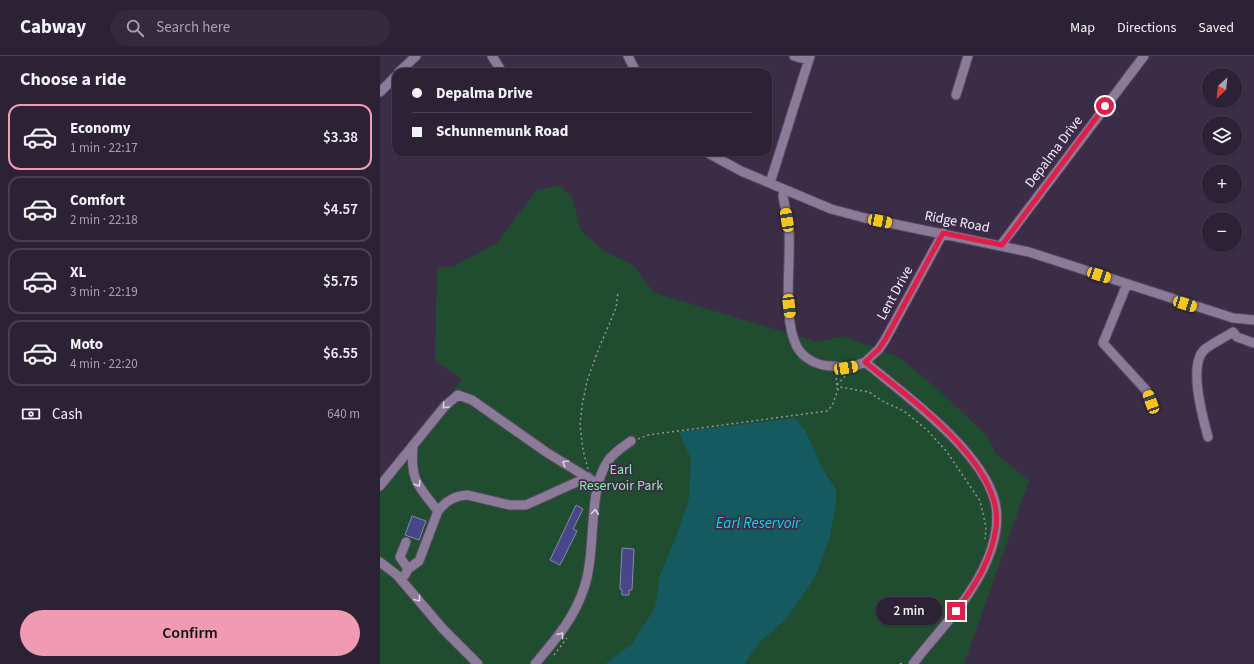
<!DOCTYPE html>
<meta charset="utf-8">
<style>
:root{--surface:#2d2235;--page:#352a3d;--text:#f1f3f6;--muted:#a7a4ad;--line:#483f50;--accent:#f19ab4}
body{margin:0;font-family:"Source Sans 3",sans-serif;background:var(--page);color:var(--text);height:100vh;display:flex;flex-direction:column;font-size:15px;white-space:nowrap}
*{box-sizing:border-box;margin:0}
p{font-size:13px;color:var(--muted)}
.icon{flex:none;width:22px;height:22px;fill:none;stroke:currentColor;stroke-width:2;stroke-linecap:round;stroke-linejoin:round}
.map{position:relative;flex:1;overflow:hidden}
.sheet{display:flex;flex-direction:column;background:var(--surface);width:380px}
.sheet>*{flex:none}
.banner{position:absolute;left:12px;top:12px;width:380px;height:88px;border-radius:12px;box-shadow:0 1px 3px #0004,0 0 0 1px var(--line);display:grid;align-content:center;height:88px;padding:0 20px;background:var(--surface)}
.needle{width:26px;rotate:207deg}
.controls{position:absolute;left:822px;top:12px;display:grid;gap:8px}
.controls a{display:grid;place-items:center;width:40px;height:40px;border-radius:50%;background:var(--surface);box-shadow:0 1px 3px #0004,0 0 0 1px var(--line);font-size:20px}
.end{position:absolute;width:18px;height:18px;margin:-9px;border:5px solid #e11d48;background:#fff;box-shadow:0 0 0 2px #fff}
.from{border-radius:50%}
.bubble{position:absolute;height:28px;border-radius:14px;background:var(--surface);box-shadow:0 1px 3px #0004,0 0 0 1px var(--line);font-size:13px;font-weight:600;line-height:28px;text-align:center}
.car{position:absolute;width:12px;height:24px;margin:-12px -6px;border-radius:5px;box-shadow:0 0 3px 1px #0007;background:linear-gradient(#f5c518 24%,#345 0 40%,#f5c518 0 76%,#345 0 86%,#f5c518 0)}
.banner b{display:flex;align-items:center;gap:14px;height:38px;font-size:15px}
.banner b+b{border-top:1px solid var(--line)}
.banner i{width:10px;height:10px;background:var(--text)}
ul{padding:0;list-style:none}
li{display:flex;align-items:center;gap:12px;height:66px;margin:0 8px 6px;padding:0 12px;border:2px solid var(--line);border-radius:12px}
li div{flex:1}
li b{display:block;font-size:15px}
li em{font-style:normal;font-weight:600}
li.on{border-color:var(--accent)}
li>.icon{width:36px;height:36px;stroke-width:1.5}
h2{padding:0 20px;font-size:18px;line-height:48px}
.pay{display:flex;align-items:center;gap:10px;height:44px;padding:0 20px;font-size:15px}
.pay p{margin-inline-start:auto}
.primary-button{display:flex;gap:8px;margin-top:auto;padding:8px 20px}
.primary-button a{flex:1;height:46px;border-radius:24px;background:var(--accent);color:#111;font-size:16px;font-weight:600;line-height:46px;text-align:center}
header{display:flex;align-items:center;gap:24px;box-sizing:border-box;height:56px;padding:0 20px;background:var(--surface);border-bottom:1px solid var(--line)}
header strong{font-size:19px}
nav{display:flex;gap:22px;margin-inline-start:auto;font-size:14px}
.search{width:280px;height:36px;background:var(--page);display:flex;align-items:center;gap:10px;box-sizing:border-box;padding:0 14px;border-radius:22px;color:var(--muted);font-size:15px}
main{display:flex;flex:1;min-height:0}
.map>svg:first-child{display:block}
.green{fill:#204d30}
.water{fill:#155a61}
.building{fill:#484589;stroke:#8889aa}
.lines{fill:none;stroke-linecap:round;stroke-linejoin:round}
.minor-casing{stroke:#56495f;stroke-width:11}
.path{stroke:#9b8ea4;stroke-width:1.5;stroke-dasharray:2 3;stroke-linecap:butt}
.minor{stroke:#8b7a98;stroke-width:9}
.oneway{stroke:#dbd0e4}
.route{stroke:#e11d48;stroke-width:5}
.labels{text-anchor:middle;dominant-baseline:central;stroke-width:3.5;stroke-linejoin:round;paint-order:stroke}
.street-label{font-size:14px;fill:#f6ecfd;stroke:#3c2d47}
.park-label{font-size:14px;fill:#83eda6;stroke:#3c2d47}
.water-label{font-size:15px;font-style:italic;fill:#00ddef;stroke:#3c2d47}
</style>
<header>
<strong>Cabway</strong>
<div class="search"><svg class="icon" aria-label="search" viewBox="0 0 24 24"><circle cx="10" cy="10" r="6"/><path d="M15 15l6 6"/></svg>Search here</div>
<nav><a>Map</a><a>Directions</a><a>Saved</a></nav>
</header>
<main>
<section class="sheet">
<h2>Choose a ride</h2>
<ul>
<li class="on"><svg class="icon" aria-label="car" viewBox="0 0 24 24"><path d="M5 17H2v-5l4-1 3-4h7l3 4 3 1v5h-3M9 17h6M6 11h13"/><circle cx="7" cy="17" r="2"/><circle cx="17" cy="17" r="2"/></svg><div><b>Economy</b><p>1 min · 22:17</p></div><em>$3.38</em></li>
<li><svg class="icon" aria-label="car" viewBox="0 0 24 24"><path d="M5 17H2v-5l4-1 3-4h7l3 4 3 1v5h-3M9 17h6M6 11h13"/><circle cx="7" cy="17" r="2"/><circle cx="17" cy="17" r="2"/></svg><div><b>Comfort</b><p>2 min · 22:18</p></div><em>$4.57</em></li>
<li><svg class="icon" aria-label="car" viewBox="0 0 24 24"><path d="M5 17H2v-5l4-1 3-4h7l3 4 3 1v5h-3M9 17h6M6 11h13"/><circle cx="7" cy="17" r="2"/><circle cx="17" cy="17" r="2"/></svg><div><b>XL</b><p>3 min · 22:19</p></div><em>$5.75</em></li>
<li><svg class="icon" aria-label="car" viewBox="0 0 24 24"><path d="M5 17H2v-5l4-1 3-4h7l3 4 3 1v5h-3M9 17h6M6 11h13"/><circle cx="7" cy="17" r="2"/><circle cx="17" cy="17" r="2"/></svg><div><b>Moto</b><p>4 min · 22:20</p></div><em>$6.55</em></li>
</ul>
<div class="pay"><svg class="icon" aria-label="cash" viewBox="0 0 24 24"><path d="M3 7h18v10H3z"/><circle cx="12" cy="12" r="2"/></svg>Cash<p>640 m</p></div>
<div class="primary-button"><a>Confirm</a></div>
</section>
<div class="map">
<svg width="874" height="608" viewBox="0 0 874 608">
<rect width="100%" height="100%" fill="#3c2d47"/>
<path class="green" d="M179,129L192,142L201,175L223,194L254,210L274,237L437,286L464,280L520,302L562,337L607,380L616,398L649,424L584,608H0V428L82,323L55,305L57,211H72L117,187L156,135Z"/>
<path class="water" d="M415,362L426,376L444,416L456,433V448L449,484L435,521L407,562L380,586L364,608H225L252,588L275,552L280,519L293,489L309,443L311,403L299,376Z"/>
<path class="building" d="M196,449L203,453L193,473L197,475L180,509L170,504Z
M32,460L46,465L39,484L25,479Z
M242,492L254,493L252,534H249V539H242V534L240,533Z"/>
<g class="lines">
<defs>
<path id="minor" d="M112,0L122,16
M248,0L256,16
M414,0L428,4
M19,16L36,0
M0,36L16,20
M576,39L588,0
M326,96L361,115L451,153L485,162L649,196L853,262L874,264
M390,127L430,0
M404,134L403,140C405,152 408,164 409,176C411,209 402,262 417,291C424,303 437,309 450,310C463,311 473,312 485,306C525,339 602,394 615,446C622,476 607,510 591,534C574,561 552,583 533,608
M621,189L764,0
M747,228L723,287L766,334L771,346
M853,276L857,281L874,287
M485,306L499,293L505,284L563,177
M828,381C823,362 808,310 824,294C832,287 844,282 853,276
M0,430L65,350L78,339L92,344L166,396L218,428
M58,455C66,445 74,440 87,439L130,449H146L208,421
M0,506L17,519L63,573L98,608
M28,513L39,505L58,455C38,430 30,424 33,391
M25,519L28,513L20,501L26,486
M155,608C175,584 194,563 204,532C217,495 207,434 228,405C233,397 243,391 251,385"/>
</defs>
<use href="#minor" class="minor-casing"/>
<path class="path" d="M456,317L457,333
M457,329L466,319
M258,383L268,379L447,355L452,350L459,331L489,336L504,346L524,355L547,374L567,396L600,445L606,471L605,483
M208,413L203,394L200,369L202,350L207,325L219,292L236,252L238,236
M174,599L187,582
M520,608L525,606"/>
<use href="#minor" class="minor"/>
</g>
<defs><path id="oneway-chevron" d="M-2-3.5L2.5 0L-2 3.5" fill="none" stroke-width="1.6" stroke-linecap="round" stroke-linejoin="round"/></defs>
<g class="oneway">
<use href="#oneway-chevron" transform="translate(65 350) rotate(133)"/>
<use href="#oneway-chevron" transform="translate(185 407) rotate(-149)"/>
<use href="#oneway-chevron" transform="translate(38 428) rotate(58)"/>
<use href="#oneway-chevron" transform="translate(215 456) rotate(-86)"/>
<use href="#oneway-chevron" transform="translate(38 543) rotate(52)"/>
<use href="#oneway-chevron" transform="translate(181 579) rotate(-52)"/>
</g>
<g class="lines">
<path class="route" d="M576,555C595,530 612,503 616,471C625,409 528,341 485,306L499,293L505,284L563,177L622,189L725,50"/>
</g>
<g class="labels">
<g class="street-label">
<text transform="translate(674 96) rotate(-53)">Depalma Drive</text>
<text transform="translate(577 166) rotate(11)">Ridge Road</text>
<text transform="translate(515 237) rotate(-61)">Lent Drive</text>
</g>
<g class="park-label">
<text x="241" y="414">Earl<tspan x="241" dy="16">Reservoir Park</tspan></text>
</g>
<g class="water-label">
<text x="378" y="467">Earl Reservoir</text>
</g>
</g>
</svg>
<div class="controls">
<a><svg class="needle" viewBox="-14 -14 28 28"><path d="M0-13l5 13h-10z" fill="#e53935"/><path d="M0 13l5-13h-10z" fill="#a7a4ad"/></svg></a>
<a><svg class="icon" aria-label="layers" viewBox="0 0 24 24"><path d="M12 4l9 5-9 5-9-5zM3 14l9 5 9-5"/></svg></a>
<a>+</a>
<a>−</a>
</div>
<i class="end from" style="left:725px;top:50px"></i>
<i class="end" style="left:576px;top:555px"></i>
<div class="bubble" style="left:496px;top:541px;width:66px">2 min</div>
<i class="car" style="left:407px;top:164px;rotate:351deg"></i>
<i class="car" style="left:500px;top:165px;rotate:101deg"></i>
<i class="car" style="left:719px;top:219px;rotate:108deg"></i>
<i class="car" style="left:805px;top:248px;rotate:107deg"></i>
<i class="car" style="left:409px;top:250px;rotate:174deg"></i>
<i class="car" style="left:466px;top:312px;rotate:80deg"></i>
<i class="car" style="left:771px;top:346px;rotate:340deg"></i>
<div class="banner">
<b><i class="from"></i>Depalma Drive</b>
<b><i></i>Schunnemunk Road</b>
</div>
</div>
</main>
